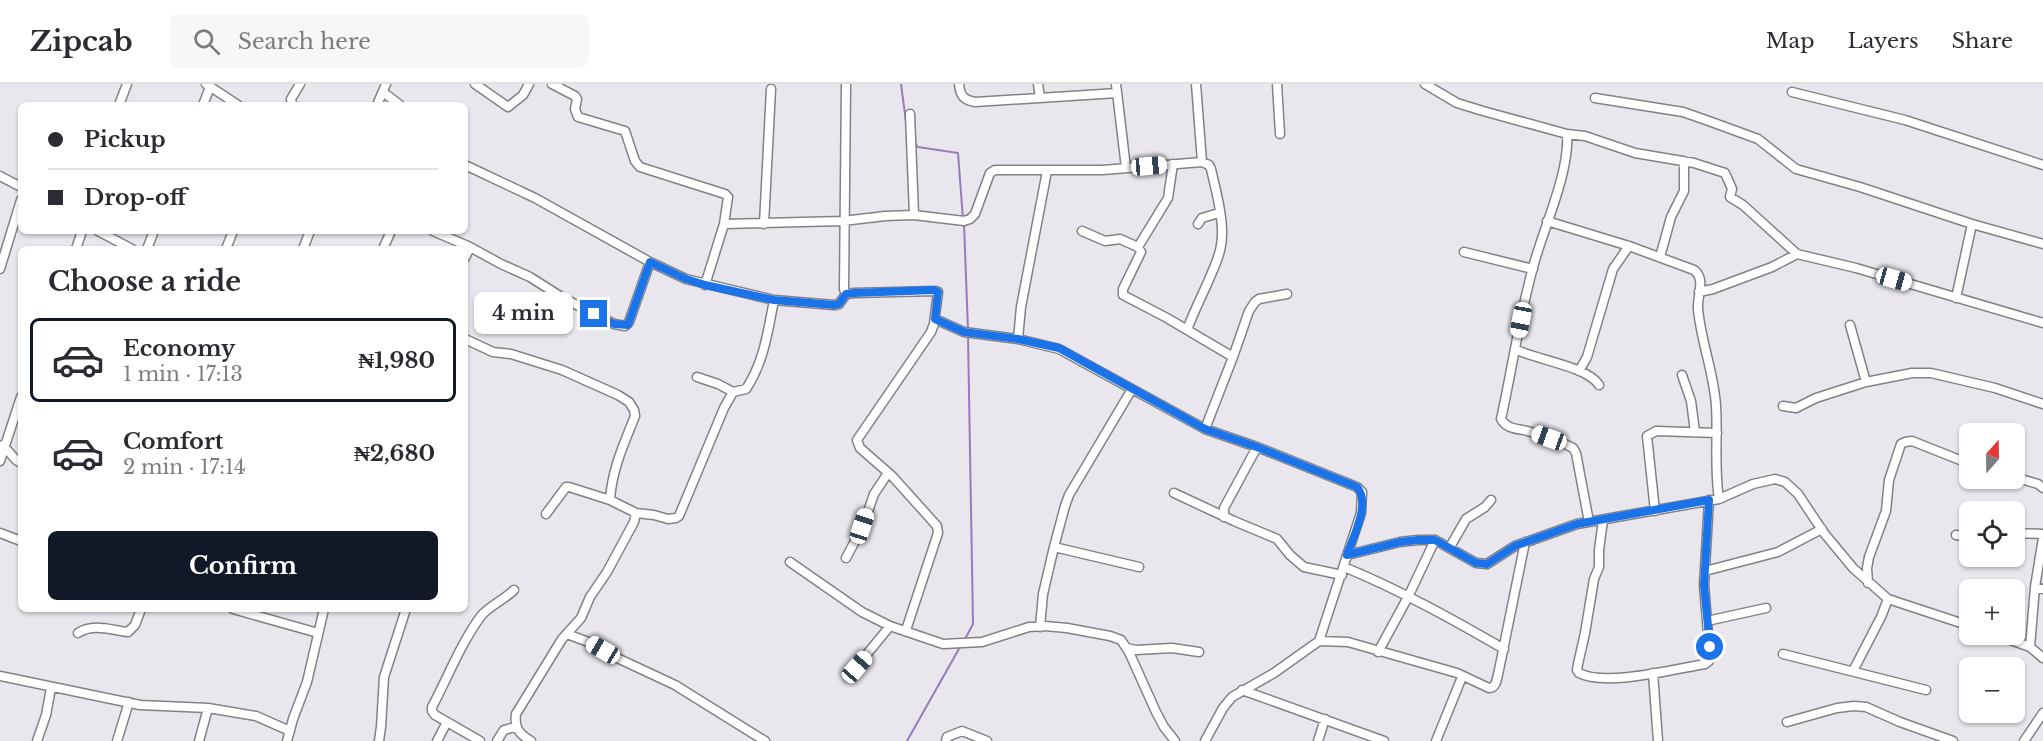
<!DOCTYPE html>
<meta charset="utf-8">
<style>
:root{--surface:#fff;--page:#f7f7f7;--text:#2b2b33;--muted:#7c7c81;--line:#e1e1e2;--accent:#111827}
body{margin:0;font-family:"Libre Baskerville",serif;background:var(--page);color:var(--text);height:100vh;display:flex;flex-direction:column;font-size:22px;white-space:nowrap}
*{box-sizing:border-box;margin:0}
p{font-size:20px;color:var(--muted)}
.icon{flex:none;width:33px;height:33px;fill:none;stroke:currentColor;stroke-width:2;stroke-linecap:round;stroke-linejoin:round}
.map{position:relative;flex:1;overflow:hidden}
.panel{position:absolute;left:18px;top:162px;width:450px;height:366px;display:flex;flex-direction:column;background:var(--surface);border-radius:9px;box-shadow:0 2px 4px #0004}
.panel>*{flex:none}
.hud{position:absolute;left:18px;top:18px;width:450px;height:132px;border-radius:9px;box-shadow:0 2px 4px #0004;display:grid;align-content:center;height:132px;padding:0 30px;background:var(--surface)}
.needle{width:39px;rotate:20deg}
.tools{position:absolute;left:1959px;top:339px;display:grid;gap:12px}
.tools a{display:grid;place-items:center;width:66px;height:66px;border-radius:9px;background:var(--surface);box-shadow:0 2px 4px #0004;font-size:30px}
.end{position:absolute;width:27px;height:27px;margin:-14px;border:8px solid #1a73e8;background:#fff;box-shadow:0 0 0 3px #fff}
.from{border-radius:50%}
.bubble{position:absolute;height:42px;border-radius:9px;background:var(--surface);box-shadow:0 2px 4px #0004;font-size:20px;font-weight:800;line-height:42px;text-align:center}
.car{position:absolute;width:18px;height:36px;margin:-18px -9px;border-radius:8px;box-shadow:0 0 4px 2px #0007;background:linear-gradient(#fff 24%,#345 0 40%,#fff 0 76%,#345 0 86%,#fff 0)}
.hud b{display:flex;align-items:center;gap:21px;height:57px;font-size:22px}
.hud b+b{border-top:2px solid var(--line)}
.hud i{width:15px;height:15px;background:var(--text)}
ul{padding:0;list-style:none}
li{display:flex;align-items:center;gap:18px;height:84px;margin:0 12px 9px;padding:0 18px;border:3px solid transparent;border-radius:9px}
li div{flex:1}
li b{display:block;font-size:22px}
li em{font-style:normal;font-weight:800}
li.on{border-color:var(--accent)}
li>.icon{width:54px;height:54px;stroke-width:1.5}
h2{padding:0 30px;font-size:27px;line-height:72px}
.cta{display:flex;gap:12px;margin-top:auto;padding:12px 30px}
.cta a{flex:1;height:69px;border-radius:9px;background:var(--accent);color:#fff;font-size:24px;font-weight:800;line-height:69px;text-align:center}
header{display:flex;align-items:center;gap:36px;box-sizing:border-box;height:84px;padding:0 30px;background:var(--surface);border-bottom:2px solid var(--line)}
header strong{font-size:28px}
nav{display:flex;gap:33px;margin-inline-start:auto;font-size:21px}
.search{width:420px;height:54px;background:var(--page);display:flex;align-items:center;gap:15px;box-sizing:border-box;padding:0 21px;border-radius:9px;color:var(--muted);font-size:22px}
.map>svg:first-child{display:block}
.lines{fill:none;stroke-linecap:round;stroke-linejoin:round}
.stream{stroke:#947dba;stroke-width:2}
.minor-casing{stroke:#838186;stroke-width:11}
.minor{stroke:#fff;stroke-width:8}
.route{stroke:#1a73e8;stroke-width:8}
</style>
<header>
<strong>Zipcab</strong>
<div class="search"><svg class="icon" aria-label="search" viewBox="0 0 24 24"><circle cx="10" cy="10" r="6"/><path d="M15 15l6 6"/></svg>Search here</div>
<nav><a>Map</a><a>Layers</a><a>Share</a></nav>
</header>
<div class="map">
<svg width="2043" height="657" viewBox="0 0 2043 657">
<rect width="100%" height="100%" fill="#e9e7ed"/>
<g class="lines">
<path class="stream" d="M901,0L908,53
M915,59L918,63L958,69L963,135
M964,140L968,246
M965,555L973,540L968,251
M907,657L960,563"/>
<defs>
<path id="minor" d="M206,0L238,21
M475,0L508,23L523,11L529,0
M552,0L575,12L577,15L575,25L578,33L625,47L635,77L640,83L725,110L728,113L724,140L843,137L885,132L914,131L964,137L970,135L975,130L990,89L995,86H1103L1202,78L1209,81L1211,85C1217,112 1228,147 1218,173C1210,197 1196,221 1187,246
M846,0L844,205L846,210
M959,0C960,12 964,16 975,18L1117,9
M1038,0L1040,14
M1116,0L1126,84
M1196,0L1202,78
M1277,0L1280,50
M1425,0L1457,19L1483,27L1567,50L1585,52L1635,69L1694,79L1725,89L1732,105L1730,113L1743,121L1797,170
M383,8L400,21
M1792,8L1905,36L2043,81
M1595,14L1683,28L1706,36L1758,55L1796,85L1860,103L1972,140L2043,160
M119,21L127,0
M203,21L210,3
M292,21L291,15L300,0
M377,21L386,0
M910,30L914,131
M1567,50C1570,89 1542,147 1532,187C1519,235 1512,286 1501,335C1508,347 1520,344 1531,348C1545,352 1560,357 1573,364L1576,369L1589,438
M1173,80L1168,114L1138,163L1141,168L1123,205V211L1167,234L1233,273
M465,81L535,114L650,178L686,195L774,216
M0,92L21,103
M1547,137L1629,162L1694,186C1706,195 1697,212 1698,225C1701,258 1714,289 1716,322C1718,353 1714,384 1719,415
M764,140L771,5
M1198,140L1202,134L1219,129
M98,147L132,165
M433,147L470,163L501,180L530,193L563,214L614,240L625,242L629,238L650,178
M1082,147L1105,157L1120,155L1138,163
M76,165L82,147
M147,165L154,147
M226,165L233,147
M303,165L310,147
M383,165L391,147
M1464,168L1533,185
M1660,173L1671,133L1684,107V77
M465,174L470,163
M0,185L21,116
M705,201L724,140
M1699,208L1713,205L1772,183L1797,170L1856,184L2043,239
M1956,214L1972,140
M935,235L964,248L1018,255L1059,265L1205,345L1257,363L1357,403L1362,408L1361,429L1319,557L1274,589L1232,613L1223,624L1205,657
M1850,241L1866,298
M465,255L493,268L511,270L562,286L618,311L629,318L634,326L635,332C624,360 612,385 610,416
M1018,255L1021,223L1047,87
M1515,265C1536,276 1587,282 1599,301
M1579,287L1587,273L1613,185L1629,162
M1682,291L1691,317L1695,348
M697,293L718,300L733,308
M1783,322L1796,324L1816,314L1866,298L1912,289H1931L1995,304L2043,320
M1205,345L1233,273L1249,227L1255,218L1259,215L1287,210
M3,361L16,376L21,379
M0,377L21,313
M2014,393L2038,400L2043,404
M1174,409L1234,437L1277,455L1290,471L1304,483L1342,491
M1655,427L1647,352L1656,347L1717,349
M546,430L566,403H569L610,416L636,429L654,431L668,435L676,434L679,432L724,324L733,308L746,305C764,278 768,247 774,216L834,221L839,220L846,210L854,209L936,207L938,208L934,240L931,248L857,356L860,364L892,392L937,442L938,449L906,546
M1224,433V424L1257,363
M1603,436L1599,466V483L1594,495L1585,549L1578,580L1577,586L1579,589C1605,603 1675,585 1705,580L1709,577L1710,574L1704,501L1709,416
M0,449L21,457
M2014,449L2043,450
M1956,451L1970,453
M2043,454L2035,503L2043,505
M1054,463L1065,422L1069,411L1132,305
M1450,463L1466,435L1485,423L1491,416
M1347,471L1400,458L1418,456H1435L1476,479L1487,480L1515,462L1577,440L1719,415L1753,400L1775,395L1785,398L1798,410L1824,449L1853,484L1888,515L1970,542
M846,474L863,442L874,410L888,389
M790,478L862,528L890,542L943,560L982,558L1029,543L1045,542L1067,544L1110,552L1121,556L1129,568L1156,628L1164,643L1175,657
M1344,483C1400,506 1452,535 1504,565
M1705,487L1778,468L1822,445
M1868,499L1867,484L1869,473L1886,427L1889,396L1901,360L1905,358L1912,357L1970,380
M233,525L318,549
M1707,537L1766,524
M1040,543L1043,510L1054,463L1139,483
M78,549C93,539 111,546 128,548L135,541L141,525
M567,550L591,559L615,573L675,601L765,657
M1994,550L2030,563L2043,574
M1319,557L1348,558L1457,589L1489,604C1497,604 1497,593 1499,586L1525,458
M2030,563L2035,503
M1127,564L1136,566L1172,564L1199,568
M1378,568L1408,513L1435,456
M1783,570L1926,606
M1853,587L1881,533L1888,515
M1653,589L1658,657
M0,592L140,621L208,624L256,632L290,647
M848,593L890,542
M1242,606L1384,657
M1787,638L1837,624L1854,622L1866,623L1900,638L1953,657
M37,657L46,631L51,604
M117,657L129,618
M199,657L208,624
M287,657L293,635L307,598L324,525
M379,657L381,643L384,593L406,525
M437,657L447,638
M480,657L435,631L432,627V623C448,593 461,559 481,532C488,523 505,515 514,506
M497,657L504,646L515,643
M531,657C519,650 514,644 516,630L562,555L581,534L590,513L607,488L634,438L636,429
M946,657L947,653L962,647L987,657
M1318,657L1325,635
M1436,657L1462,593
M2024,657L2043,629"/>
</defs>
<use href="#minor" class="minor-casing"/>
<use href="#minor" class="minor"/>
</g>
<g class="lines">
<path class="route" d="M594,230L614,240L628,241L650,178L686,195L705,201L774,216L834,221L839,220L846,210L854,209L934,206L938,208L935,235L964,248L1018,255L1059,264L1205,345L1257,363L1357,403C1371,420 1353,453 1347,471L1400,458L1418,456H1435L1476,479L1487,480L1515,462L1577,440L1709,416L1704,501L1710,563"/>
</g>
</svg>
<div class="tools">
<a><svg class="needle" viewBox="-14 -14 28 28"><path d="M0-13l5 13h-10z" fill="#e53935"/><path d="M0 13l5-13h-10z" fill="#7c7c81"/></svg></a>
<a><svg class="icon" aria-label="locate" viewBox="0 0 24 24"><circle cx="12" cy="12" r="6"/><path d="M12 2v4M12 18v4M2 12h4M18 12h4"/></svg></a>
<a>+</a>
<a>−</a>
</div>
<i class="end from" style="left:1710px;top:563px"></i>
<i class="end" style="left:594px;top:230px"></i>
<div class="bubble" style="left:474px;top:208px;width:99px">4 min</div>
<i class="car" style="left:1149px;top:82px;rotate:85deg"></i>
<i class="car" style="left:1894px;top:195px;rotate:106deg"></i>
<i class="car" style="left:1521px;top:236px;rotate:191deg"></i>
<i class="car" style="left:1549px;top:354px;rotate:290deg"></i>
<i class="car" style="left:862px;top:442px;rotate:18deg"></i>
<i class="car" style="left:603px;top:566px;rotate:300deg"></i>
<i class="car" style="left:857px;top:583px;rotate:41deg"></i>
<div class="hud">
<b><i class="from"></i>Pickup</b>
<b><i></i>Drop-off</b>
</div>
<section class="panel">
<h2>Choose a ride</h2>
<ul>
<li class="on"><svg class="icon" aria-label="car" viewBox="0 0 24 24"><path d="M5 17H2v-5l4-1 3-4h7l3 4 3 1v5h-3M9 17h6M6 11h13"/><circle cx="7" cy="17" r="2"/><circle cx="17" cy="17" r="2"/></svg><div><b>Economy</b><p>1 min · 17:13</p></div><em>₦1,980</em></li>
<li><svg class="icon" aria-label="car" viewBox="0 0 24 24"><path d="M5 17H2v-5l4-1 3-4h7l3 4 3 1v5h-3M9 17h6M6 11h13"/><circle cx="7" cy="17" r="2"/><circle cx="17" cy="17" r="2"/></svg><div><b>Comfort</b><p>2 min · 17:14</p></div><em>₦2,680</em></li>
</ul>
<div class="cta"><a>Confirm</a></div>
</section>
</div>
